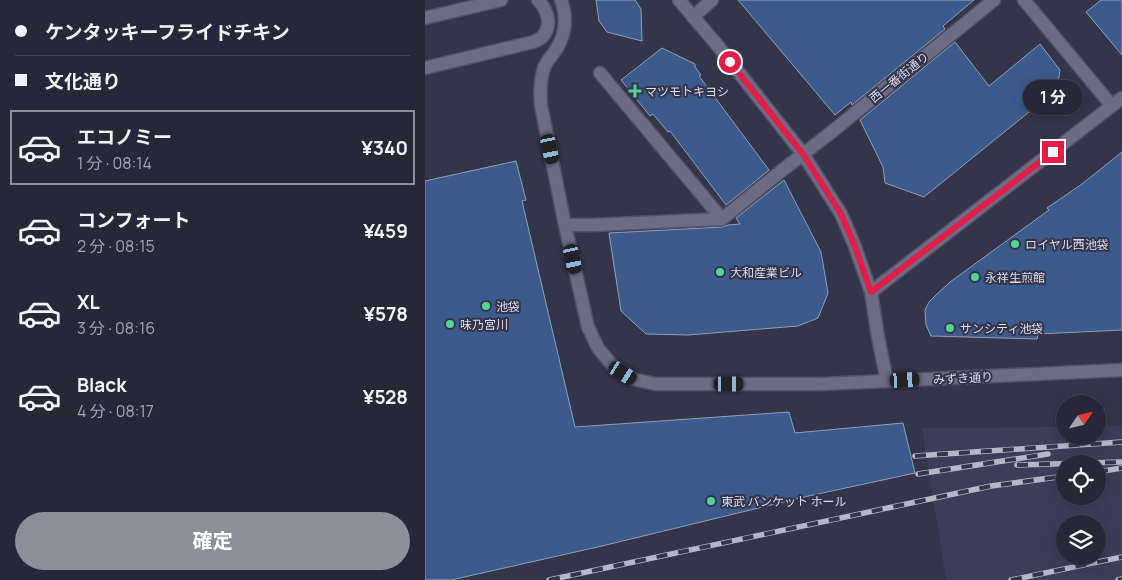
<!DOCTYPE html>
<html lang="ja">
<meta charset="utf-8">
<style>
:root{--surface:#272738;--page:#333343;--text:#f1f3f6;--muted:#a4a5ae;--line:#434453;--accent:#8c9099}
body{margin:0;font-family:Manrope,"Noto Sans JP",sans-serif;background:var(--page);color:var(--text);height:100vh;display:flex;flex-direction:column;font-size:19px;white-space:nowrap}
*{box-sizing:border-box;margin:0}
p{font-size:16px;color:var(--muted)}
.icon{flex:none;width:28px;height:28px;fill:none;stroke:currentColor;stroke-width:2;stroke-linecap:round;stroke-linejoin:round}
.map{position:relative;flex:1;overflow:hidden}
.sheet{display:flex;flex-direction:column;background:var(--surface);width:425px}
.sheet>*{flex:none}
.top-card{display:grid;align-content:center;height:110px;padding:0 15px;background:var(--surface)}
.needle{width:32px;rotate:55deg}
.fabs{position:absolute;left:631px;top:395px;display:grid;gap:10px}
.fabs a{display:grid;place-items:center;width:50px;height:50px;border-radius:50%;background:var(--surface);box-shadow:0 2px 12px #0003,0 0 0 1px var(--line);font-size:25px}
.end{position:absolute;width:22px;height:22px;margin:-11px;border:6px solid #e11d48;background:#fff;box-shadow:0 0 0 2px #fff}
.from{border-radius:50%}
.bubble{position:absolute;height:35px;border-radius:18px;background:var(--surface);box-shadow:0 2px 12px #0003,0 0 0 1px var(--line);font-size:16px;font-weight:700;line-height:35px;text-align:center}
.car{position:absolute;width:15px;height:30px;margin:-15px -8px;border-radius:6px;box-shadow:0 0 4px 1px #0007;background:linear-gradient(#222 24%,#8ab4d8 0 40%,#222 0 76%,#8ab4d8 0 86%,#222 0)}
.top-card b{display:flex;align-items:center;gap:18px;height:48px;font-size:19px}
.top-card b+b{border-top:1px solid var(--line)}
.top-card i{width:12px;height:12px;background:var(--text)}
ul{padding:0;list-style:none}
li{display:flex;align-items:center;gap:15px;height:75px;margin:0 10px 8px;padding:0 5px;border:2px solid transparent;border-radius:0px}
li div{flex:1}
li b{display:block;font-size:19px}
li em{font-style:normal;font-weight:700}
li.active{border-color:var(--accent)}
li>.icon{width:45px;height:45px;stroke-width:1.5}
.action{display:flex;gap:10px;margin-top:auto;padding:10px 15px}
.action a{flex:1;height:58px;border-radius:30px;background:var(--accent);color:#fff;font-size:20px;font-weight:700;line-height:58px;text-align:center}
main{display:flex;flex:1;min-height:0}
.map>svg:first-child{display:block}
.built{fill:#3d3d5a;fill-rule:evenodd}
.building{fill:#3c5a8b;stroke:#909fb8}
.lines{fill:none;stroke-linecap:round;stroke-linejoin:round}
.lane-casing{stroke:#525165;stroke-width:15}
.street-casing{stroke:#525165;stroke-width:15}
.secondary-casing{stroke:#525165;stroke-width:15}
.lane{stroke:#6c6c86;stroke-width:12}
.street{stroke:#6c6c86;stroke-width:12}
.secondary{stroke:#6c6c86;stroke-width:12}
.rail-casing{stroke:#b5b6c7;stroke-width:5.5}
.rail{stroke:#34344b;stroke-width:4;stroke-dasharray:11;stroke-linecap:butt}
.route{stroke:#e11d48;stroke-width:6}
.poi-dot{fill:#53d396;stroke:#34344b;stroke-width:2}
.labels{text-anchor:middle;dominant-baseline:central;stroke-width:4;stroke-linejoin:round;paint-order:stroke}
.street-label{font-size:12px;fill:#dcddec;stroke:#34344b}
.poi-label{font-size:12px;fill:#dcddec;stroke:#34344b;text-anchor:start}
</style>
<main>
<section class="sheet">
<div class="top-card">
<b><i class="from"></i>ケンタッキーフライドチキン</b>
<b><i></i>文化通り</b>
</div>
<ul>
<li class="active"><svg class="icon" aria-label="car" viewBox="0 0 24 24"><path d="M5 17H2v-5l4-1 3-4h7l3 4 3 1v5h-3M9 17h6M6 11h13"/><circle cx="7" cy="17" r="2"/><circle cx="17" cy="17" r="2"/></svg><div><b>エコノミー</b><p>1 分 · 08:14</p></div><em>¥340</em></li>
<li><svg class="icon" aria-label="car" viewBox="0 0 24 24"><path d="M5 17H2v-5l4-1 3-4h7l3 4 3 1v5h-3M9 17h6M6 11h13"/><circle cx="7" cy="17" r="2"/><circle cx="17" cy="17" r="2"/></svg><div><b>コンフォート</b><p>2 分 · 08:15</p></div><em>¥459</em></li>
<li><svg class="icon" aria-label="car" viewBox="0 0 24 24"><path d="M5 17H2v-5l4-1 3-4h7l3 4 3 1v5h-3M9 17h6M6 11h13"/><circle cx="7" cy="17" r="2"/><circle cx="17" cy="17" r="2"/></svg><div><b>XL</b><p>3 分 · 08:16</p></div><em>¥578</em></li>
<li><svg class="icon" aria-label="car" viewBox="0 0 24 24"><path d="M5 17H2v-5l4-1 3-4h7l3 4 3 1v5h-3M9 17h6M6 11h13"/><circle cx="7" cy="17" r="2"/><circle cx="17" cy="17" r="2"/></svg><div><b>Black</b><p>4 分 · 08:17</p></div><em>¥528</em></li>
</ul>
<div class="action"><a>確定</a></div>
</section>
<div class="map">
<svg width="697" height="580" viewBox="0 0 697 580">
<rect width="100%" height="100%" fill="#34344b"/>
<path class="built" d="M673,426H697V580H521L497,428L640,427V436H672ZM640,464H672V496H640ZM640,524H672V556H640Z"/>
<path class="building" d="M171,0H210L216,9L217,41L182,32L174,21Z
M313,0H549L518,26L520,29L427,105L426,102L410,115Z
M676,0H697V55L661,12Z
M530,42L564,86L615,44L635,70L631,96L617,107L614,104L499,197L460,183L458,167L435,120Z
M237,48L270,64V67L276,75L274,76L344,170L301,205L245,131L243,132L228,114L225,116L196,80Z
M697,152V330L613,334L612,339L506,336L501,325L500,310L504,302L511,295L525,282L624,210L622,208L657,184Z
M91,161L101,200L97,201L150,427L364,412L370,433L478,423L490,473L379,497L177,546L26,580H0V181Z
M359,180L396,252L403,293L393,318L373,326L263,335L221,334L196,311L184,233L297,227L303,225L315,224L311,218Z"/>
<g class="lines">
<defs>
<path id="lane" d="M0,18L76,0
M0,68L108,42C111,41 113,40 116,38C128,27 123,10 113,0"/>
<path id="street" d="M136,0C142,16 141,33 132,48C128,55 122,60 119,68C115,80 115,93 116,106L140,225L163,327L173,348L188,366L208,379L230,384H397L462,381
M599,0L687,106
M268,17L287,0
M175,73L297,219
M140,225H168L297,219L360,168L404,134L569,0"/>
<path id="secondary" d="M254,0L293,46L378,154L416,214L429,244L446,292L453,337L462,381L697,370
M446,292L697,98"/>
</defs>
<use href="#lane" class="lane-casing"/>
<use href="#street" class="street-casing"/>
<use href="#secondary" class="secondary-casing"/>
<use href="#lane" class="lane"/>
<use href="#street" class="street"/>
<use href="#secondary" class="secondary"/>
<defs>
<path id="rail" d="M490,456L697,442
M592,465L697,462
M672,472L697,468
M493,474L623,454
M124,580L566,486L640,476
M586,580L697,557
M693,580L697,579"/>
</defs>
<use href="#rail" class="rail-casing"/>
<use href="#rail" class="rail"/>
</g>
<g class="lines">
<path class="route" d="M305,62L378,154L416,214L429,244L446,292L628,152"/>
</g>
<g class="poi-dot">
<path d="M207.5 83.5h5v5h5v5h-5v5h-5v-5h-5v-5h5z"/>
<circle cx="590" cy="244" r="5"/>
<circle cx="295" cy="272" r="5"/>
<circle cx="550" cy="277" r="5"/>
<circle cx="61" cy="306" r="5"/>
<circle cx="25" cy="324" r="5"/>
<circle cx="525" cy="328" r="5"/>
<circle cx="286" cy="501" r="5"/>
</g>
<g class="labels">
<g class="street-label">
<text transform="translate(474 77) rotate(-39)">西一番街通り</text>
<text transform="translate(538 378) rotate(-3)">みずき通り</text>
</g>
<g class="poi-label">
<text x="220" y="91">マツモトキヨシ</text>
<text x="600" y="244">ロイヤル西池袋</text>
<text x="305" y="272">大和産業ビル</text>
<text x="560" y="277">永祥生煎館</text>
<text x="71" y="306">池袋</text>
<text x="35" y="324">味乃宮川</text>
<text x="535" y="328">サンシティ池袋</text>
<text x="296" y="501">東武 バンケット ホール</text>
</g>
</g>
</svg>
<div class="fabs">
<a><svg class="needle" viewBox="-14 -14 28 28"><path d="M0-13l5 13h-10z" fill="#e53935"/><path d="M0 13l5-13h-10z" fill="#a4a5ae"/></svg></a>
<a><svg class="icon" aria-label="locate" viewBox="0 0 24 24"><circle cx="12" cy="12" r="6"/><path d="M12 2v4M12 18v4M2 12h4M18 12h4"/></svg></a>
<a><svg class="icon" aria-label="layers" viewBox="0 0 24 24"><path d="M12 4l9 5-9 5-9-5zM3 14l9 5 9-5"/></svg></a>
</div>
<i class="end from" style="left:305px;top:62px"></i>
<i class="end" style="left:628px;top:152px"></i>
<div class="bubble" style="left:598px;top:80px;width:60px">1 分</div>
<i class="car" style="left:125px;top:149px;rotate:168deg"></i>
<i class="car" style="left:148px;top:259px;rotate:168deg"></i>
<i class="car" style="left:198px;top:373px;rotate:123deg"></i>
<i class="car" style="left:480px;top:380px;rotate:87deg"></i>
<i class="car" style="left:304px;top:384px;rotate:90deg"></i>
</div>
</main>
